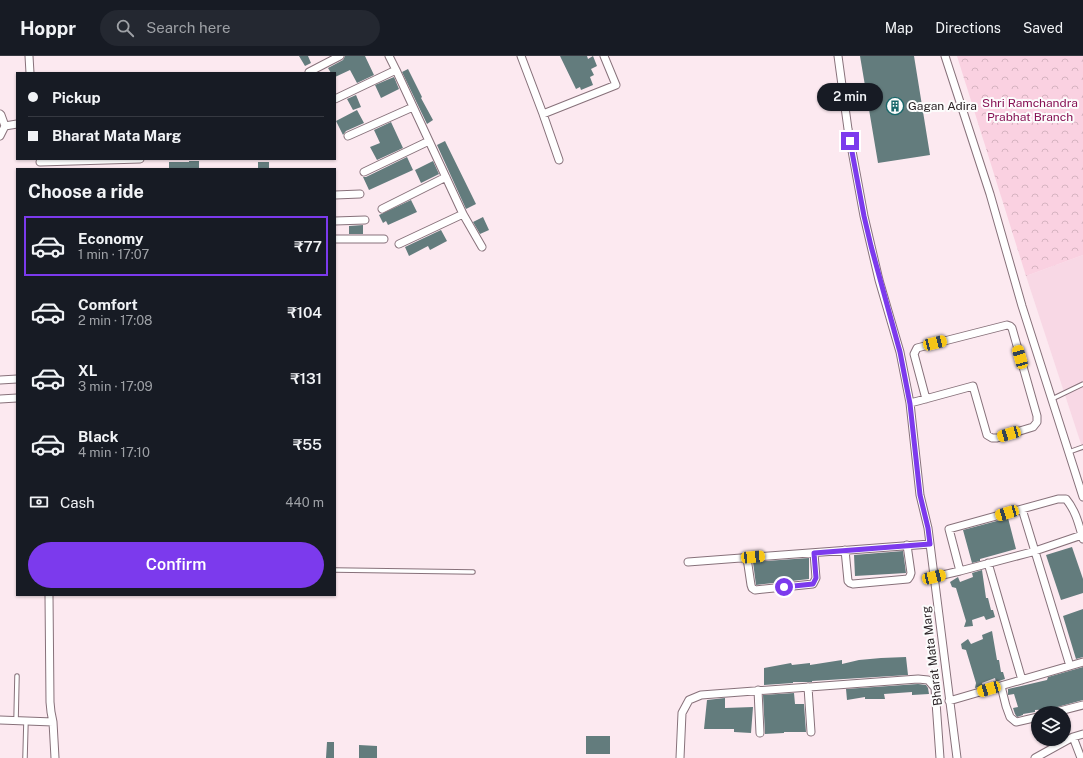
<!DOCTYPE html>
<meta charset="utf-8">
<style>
:root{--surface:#171b24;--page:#242831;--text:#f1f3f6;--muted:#9ea1a6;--line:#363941;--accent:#7c3aed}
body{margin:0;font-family:"Public Sans",sans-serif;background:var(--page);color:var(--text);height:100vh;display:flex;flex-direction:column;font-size:15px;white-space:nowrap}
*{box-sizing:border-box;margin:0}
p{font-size:13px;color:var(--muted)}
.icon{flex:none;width:22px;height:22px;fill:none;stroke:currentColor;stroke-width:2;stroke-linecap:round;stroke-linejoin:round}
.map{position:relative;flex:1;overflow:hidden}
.sheet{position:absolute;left:16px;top:112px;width:320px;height:428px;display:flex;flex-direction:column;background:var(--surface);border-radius:0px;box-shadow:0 1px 3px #0004}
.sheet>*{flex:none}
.top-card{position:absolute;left:16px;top:16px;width:320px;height:88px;border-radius:0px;box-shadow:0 1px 3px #0004;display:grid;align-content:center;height:88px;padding:0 12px;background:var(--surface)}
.controls{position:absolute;left:1031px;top:650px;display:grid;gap:8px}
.controls a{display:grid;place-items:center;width:40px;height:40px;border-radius:50%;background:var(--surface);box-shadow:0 1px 3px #0004;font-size:20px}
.end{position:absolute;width:18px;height:18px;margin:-9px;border:5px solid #7c3aed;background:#fff;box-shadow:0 0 0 2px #fff}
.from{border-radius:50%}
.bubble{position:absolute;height:28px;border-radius:14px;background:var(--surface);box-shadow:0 1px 3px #0004;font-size:13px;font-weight:600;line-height:28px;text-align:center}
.car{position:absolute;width:12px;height:24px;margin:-12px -6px;border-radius:5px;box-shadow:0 0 3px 1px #0007;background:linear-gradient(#f5c518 24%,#345 0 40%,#f5c518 0 76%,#345 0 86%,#f5c518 0)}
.top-card b{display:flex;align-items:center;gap:14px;height:38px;font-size:15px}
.top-card b+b{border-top:1px solid var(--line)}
.top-card i{width:10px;height:10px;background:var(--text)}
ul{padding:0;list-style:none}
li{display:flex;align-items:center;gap:12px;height:60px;margin:0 8px 6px;padding:0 4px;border:2px solid transparent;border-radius:0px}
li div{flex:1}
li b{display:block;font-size:15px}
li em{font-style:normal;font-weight:600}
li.active{border-color:var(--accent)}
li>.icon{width:36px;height:36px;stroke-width:1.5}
h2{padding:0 12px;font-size:18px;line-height:48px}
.pay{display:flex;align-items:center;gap:10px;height:44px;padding:0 12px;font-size:15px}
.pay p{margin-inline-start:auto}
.cta{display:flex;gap:8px;margin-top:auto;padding:8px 12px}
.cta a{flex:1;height:46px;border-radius:24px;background:var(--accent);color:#fff;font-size:16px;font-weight:600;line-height:46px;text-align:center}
header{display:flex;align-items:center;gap:24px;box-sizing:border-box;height:56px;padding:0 20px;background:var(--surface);border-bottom:1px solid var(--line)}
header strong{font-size:19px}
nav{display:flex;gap:22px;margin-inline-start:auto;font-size:14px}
.search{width:280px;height:36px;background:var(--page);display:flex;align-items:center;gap:10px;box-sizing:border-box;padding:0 14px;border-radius:22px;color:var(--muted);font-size:15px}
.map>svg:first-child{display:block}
.built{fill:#f8d8e5}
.park{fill:url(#park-crowns)}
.building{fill:#637c7d}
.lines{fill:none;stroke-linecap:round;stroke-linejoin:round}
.service-casing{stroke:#87717a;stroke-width:5.5}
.minor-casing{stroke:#87717a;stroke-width:9}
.service{stroke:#fff;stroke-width:3.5}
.minor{stroke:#fff;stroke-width:7}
.route{stroke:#7c3aed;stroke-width:5}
.labels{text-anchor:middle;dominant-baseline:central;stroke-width:4;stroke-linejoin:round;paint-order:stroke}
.park-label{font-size:12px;fill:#861154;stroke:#fcfcfc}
.poi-label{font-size:12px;fill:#2a2225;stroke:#fcfcfc;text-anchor:start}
.street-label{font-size:12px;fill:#2a2225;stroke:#fcfcfc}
</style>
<header>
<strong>Hoppr</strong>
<div class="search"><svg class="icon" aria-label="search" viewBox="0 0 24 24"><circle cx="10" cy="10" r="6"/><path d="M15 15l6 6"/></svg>Search here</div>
<nav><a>Map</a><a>Directions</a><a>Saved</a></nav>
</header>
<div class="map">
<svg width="1083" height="702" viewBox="0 0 1083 702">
<defs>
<pattern id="park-crowns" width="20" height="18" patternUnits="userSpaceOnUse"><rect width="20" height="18" fill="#fad1e1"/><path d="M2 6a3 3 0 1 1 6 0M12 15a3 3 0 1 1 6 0" fill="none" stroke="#d6b3c1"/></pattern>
</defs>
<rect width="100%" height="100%" fill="#fce9f0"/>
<path class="built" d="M1083,199V394L1026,220Z"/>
<path class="park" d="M957,0H1083V199L1026,220Z"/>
<path class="building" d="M299,0H308L311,7L305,10Z
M345,0H365L374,19L357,27L350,14L335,21V17H331L328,12L343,4Z
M560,0H587L588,3L593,0L597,10L591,13L594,19L590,21L593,29L581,34L580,31L576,33Z
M860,0H914L930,99L878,107Z
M408,13L422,41L421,42L433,64L427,68L402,16Z
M394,21L399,33L381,42L375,29Z
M356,39L361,51L353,54L347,43Z
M357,54L364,67L346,75L343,79L336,65Z
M391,66L403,92L377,104L370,91L380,87L374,74Z
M445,85L476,148L466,153L437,89Z
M407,101L413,114L369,134L363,121H366Z
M189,105H199V113H169V106H189Z
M433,105L439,118L421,127L415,114Z
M258,106H269V113H258Z
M411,144L417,156L388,169L386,165L383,167L379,159Z
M483,161L489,174L480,178L473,166Z
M363,169V178H349V170Z
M441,174L447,185L430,194L428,190L409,200L405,191Z
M1008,462L1016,493L980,503V505L972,507L963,474Z
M1072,491L1083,523V537L1061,544L1046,499Z
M903,495L906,517L855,520L854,499Z
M809,502V523L756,529L753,506Z
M982,514L986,542H988L991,554H993L995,561L986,564L984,560L972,564L973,570L964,571L966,565L956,532L952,531L950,526L958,521L960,526L973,521L972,517Z
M1083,553V601L1076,603L1063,560Z
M992,575L997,604H999L1001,616H1003L1005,623L996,626L995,622L982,627L983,630L975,632L976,627L966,594L962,593L961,588L968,583L971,588L983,583L982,579Z
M906,601L908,619L812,625V626H793V627L764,629V612L791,607L792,609L810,607V609L842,604V608L859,604L881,602Z
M1083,611V644L1050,653L1035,654V656L1023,658V659L1017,661L1015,658L1013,652L1018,651L1014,638L1008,639V633L1047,624L1048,621Z
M918,628L926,629L928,632L929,638L912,639V636L884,638L885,643H865V641L847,644L846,633Z
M794,637L795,648H804L806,676H784V677L765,678L763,639Z
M725,642V652L753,651L751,677L734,676V673H704L707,644Z
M586,680H610V698H586Z
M327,686H334V702H326Z
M359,689L377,690V702H359Z"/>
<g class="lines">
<defs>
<path id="service" d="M1052,343L1083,328
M1069,396L1083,391
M335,514L473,516
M16,665L17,620
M25,702L26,665"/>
<path id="minor" d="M29,0L30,17
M389,0L396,14L463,158L482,191
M521,0L543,58L559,104
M838,0L848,73L864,160L879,224L900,296L910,347L920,439L928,472L957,702
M945,0L990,138L1022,250L1083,441
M309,16L340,0
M335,43L396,14
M0,58L1,59L5,70
M543,58L616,29L604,0
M0,80L5,70L17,68
M348,80L413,51
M40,106L140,103
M364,116L429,85
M335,139L360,138
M382,153L446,121
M335,165L365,164
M335,183H384
M399,188L463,158
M0,324L17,323
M0,343L17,342
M910,347L918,345L973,330L987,379L992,382H997L1033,371L1037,366V360L1012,272L1010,270L1007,269L917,292L914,298L926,343
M1022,453L1070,610
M845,494L848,525L850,527L853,528L908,523L910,520L911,517L907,489
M747,502L751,529L752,532L755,534L813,528L816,522L814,497
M688,506L930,488
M988,507L1022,624
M960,515L1032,496L1082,479
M934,521L960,515L949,473L1058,443H1066C1076,455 1079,469 1083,483
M49,539L50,646L51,656L53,666L55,702
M1001,630L1006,650L1010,661L1016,666L1038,661
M808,631L811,676
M758,634L760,677
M949,645L1083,606
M1052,657L1083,649
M0,664L53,666
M1073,681L1081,702
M680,702L682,657L689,644L701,639L918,623L928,624L935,632L940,702
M1035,702L1073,681L1083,678"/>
</defs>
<use href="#service" class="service-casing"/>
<use href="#minor" class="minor-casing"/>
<use href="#service" class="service"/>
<use href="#minor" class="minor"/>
</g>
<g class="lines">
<path class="route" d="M784,531L813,528L816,522L814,497L930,488L928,472L920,439L910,348L900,296L871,190L864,160L850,85"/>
</g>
<defs>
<symbol id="building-ring" viewBox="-11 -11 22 22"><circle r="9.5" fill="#fcfcfc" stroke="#1a686b" stroke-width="1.5"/><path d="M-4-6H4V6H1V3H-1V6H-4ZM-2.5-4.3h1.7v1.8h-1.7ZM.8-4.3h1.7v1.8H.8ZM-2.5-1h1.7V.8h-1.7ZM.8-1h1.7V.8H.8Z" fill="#1a686b"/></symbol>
</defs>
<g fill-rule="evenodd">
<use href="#building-ring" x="885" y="40" width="20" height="20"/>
</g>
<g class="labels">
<g class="park-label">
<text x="1030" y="47">Shri Ramchandra<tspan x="1030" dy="14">Prabhat Branch</tspan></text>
</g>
<g class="poi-label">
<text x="908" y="50">Gagan Adira</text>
</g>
<g class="street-label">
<text transform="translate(932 600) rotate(-97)">Bharat Mata Marg</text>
</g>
</g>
</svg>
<div class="controls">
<a><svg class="icon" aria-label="layers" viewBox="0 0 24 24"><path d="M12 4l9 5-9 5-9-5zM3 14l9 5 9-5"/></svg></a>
</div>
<i class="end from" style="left:784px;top:531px"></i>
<i class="end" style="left:850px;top:85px"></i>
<div class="bubble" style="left:817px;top:27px;width:66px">2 min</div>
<i class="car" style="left:935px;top:287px;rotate:76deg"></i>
<i class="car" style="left:1020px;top:301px;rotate:344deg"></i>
<i class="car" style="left:1009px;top:378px;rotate:254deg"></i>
<i class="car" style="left:1007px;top:457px;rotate:254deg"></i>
<i class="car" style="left:753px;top:501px;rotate:85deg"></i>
<i class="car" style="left:934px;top:521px;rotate:77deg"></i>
<i class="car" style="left:989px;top:633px;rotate:254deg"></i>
<div class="top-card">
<b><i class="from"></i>Pickup</b>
<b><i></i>Bharat Mata Marg</b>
</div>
<section class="sheet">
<h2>Choose a ride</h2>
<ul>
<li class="active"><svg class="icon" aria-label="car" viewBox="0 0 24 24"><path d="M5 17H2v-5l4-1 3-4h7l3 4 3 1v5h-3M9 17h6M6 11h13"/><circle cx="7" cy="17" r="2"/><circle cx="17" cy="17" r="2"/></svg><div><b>Economy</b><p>1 min · 17:07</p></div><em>₹77</em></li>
<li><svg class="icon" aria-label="car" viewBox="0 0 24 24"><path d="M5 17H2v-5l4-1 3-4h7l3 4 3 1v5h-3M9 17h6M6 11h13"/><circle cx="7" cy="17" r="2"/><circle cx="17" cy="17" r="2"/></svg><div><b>Comfort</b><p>2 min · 17:08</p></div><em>₹104</em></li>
<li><svg class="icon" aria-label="car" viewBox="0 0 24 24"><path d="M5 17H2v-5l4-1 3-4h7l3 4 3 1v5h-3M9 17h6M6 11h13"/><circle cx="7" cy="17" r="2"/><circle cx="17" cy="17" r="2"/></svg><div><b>XL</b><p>3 min · 17:09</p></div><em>₹131</em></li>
<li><svg class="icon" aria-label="car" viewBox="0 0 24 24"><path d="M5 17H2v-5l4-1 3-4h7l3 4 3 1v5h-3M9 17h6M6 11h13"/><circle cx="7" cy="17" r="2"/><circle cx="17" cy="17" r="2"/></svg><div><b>Black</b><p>4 min · 17:10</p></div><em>₹55</em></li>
</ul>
<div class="pay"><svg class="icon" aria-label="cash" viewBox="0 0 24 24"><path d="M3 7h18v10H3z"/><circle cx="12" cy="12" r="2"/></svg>Cash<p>440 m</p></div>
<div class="cta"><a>Confirm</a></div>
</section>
</div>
